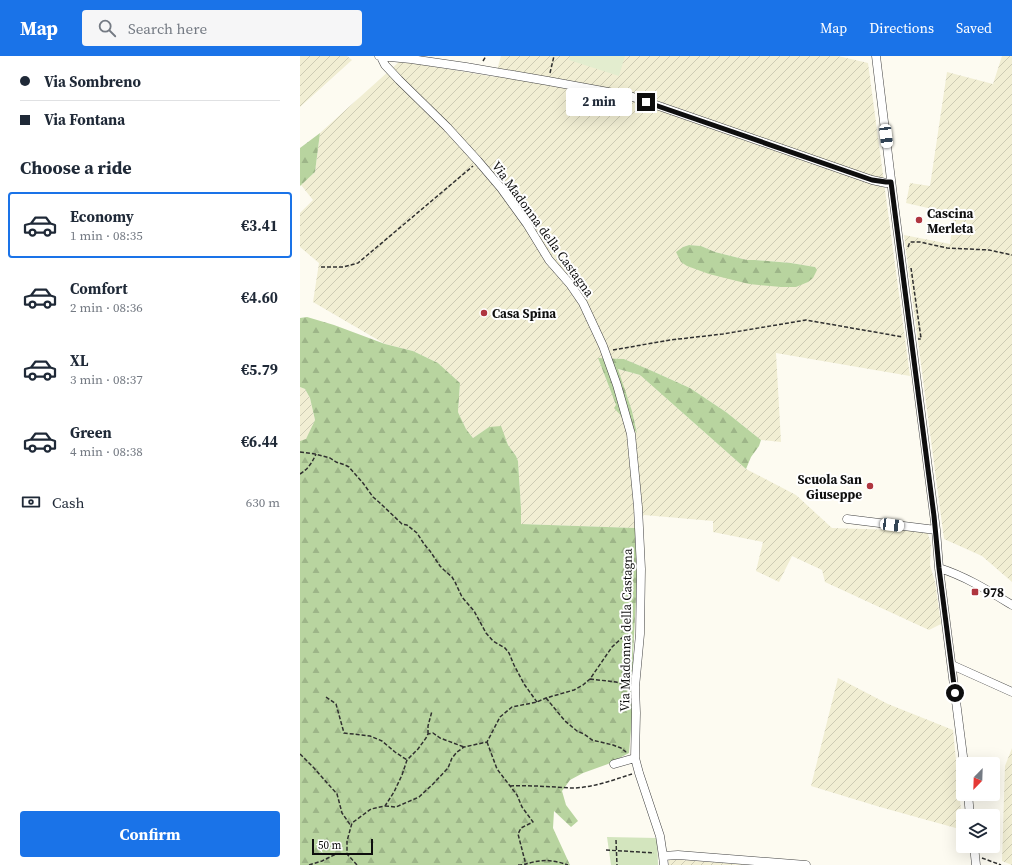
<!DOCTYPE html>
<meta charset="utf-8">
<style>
:root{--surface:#fff;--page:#f6f6f7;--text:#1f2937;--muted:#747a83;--line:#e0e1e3;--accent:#1a73e8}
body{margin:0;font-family:"Source Serif 4",serif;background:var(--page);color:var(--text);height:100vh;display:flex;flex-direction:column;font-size:15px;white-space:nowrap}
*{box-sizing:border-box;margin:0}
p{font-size:13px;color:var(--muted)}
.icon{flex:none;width:22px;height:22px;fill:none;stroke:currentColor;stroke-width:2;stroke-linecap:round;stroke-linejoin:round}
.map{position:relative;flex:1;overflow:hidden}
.drawer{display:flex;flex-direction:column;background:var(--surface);width:300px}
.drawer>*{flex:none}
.top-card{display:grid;align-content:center;height:88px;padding:0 20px;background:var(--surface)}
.needle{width:26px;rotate:203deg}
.controls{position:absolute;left:656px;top:701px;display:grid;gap:8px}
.controls a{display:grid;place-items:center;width:44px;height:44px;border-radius:4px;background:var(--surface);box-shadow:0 4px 16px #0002;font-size:20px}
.scale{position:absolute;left:12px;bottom:10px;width:61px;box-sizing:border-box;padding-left:4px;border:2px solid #0e0e0e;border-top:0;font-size:11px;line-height:14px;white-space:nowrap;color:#0e0e0e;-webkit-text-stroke:3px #fff;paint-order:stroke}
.end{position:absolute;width:18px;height:18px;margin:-9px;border:5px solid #0e0e0e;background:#fff;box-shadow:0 0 0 2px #fff}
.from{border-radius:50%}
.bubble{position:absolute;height:28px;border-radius:4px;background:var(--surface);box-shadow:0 4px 16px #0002;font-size:13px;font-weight:700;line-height:28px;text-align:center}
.car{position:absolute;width:12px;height:24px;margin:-12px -6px;border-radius:5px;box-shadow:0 0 3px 1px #0007;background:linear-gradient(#fff 24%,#345 0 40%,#fff 0 76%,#345 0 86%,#fff 0)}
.top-card b{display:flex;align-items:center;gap:14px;height:38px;font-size:15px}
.top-card b+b{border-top:1px solid var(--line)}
.top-card i{width:10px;height:10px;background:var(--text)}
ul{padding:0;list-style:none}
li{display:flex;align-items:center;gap:12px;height:66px;margin:0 8px 6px;padding:0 12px;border:2px solid transparent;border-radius:4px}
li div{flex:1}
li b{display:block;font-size:15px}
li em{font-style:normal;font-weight:700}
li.on{border-color:var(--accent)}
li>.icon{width:36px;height:36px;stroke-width:1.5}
h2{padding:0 20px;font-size:18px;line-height:48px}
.pay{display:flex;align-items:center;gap:10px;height:44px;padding:0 20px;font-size:15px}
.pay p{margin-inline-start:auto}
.action{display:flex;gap:8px;margin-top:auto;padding:8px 20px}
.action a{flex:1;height:46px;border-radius:4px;background:var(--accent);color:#fff;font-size:16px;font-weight:700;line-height:46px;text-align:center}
header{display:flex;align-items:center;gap:24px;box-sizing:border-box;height:56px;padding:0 20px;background:var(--accent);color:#fff}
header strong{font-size:19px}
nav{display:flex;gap:22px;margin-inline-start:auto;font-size:14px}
.search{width:280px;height:36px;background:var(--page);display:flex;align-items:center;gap:10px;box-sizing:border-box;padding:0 14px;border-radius:4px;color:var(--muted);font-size:15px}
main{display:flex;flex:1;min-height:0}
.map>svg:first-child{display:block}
.farmland{fill:url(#farmland-furrows);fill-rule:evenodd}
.forest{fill:url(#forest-firs)}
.park{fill:#d3e5be}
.pitch{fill:#e3edcf}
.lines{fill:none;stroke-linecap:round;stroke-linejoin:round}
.minor-casing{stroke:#414141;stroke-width:9}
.path{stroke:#303030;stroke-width:1.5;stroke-dasharray:4 2;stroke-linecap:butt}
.minor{stroke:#fff;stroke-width:8}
.route{stroke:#0e0e0e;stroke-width:5}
.poi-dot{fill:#af353f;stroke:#fff;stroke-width:1.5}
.labels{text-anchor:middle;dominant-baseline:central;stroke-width:4;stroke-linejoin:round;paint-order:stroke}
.poi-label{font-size:13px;font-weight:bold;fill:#0e0e0e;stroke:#fff;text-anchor:start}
.street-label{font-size:13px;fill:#0e0e0e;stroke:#fff}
</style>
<header>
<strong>Map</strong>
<div class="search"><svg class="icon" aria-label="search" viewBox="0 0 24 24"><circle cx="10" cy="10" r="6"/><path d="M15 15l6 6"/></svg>Search here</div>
<nav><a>Map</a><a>Directions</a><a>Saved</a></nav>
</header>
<main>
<section class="drawer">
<div class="top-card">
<b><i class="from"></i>Via Sombreno</b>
<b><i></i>Via Fontana</b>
</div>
<h2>Choose a ride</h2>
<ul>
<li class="on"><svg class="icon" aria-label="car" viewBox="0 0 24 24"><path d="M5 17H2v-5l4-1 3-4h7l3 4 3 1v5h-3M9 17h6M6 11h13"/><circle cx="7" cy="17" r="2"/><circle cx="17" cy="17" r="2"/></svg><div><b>Economy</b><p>1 min · 08:35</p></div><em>€3.41</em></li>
<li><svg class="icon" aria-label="car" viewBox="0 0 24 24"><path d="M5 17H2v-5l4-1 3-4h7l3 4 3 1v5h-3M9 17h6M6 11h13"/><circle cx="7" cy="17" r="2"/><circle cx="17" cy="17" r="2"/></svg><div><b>Comfort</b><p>2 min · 08:36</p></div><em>€4.60</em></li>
<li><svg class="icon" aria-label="car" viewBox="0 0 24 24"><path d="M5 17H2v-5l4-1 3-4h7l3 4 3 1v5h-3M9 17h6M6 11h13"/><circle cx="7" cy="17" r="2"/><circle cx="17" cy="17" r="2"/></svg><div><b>XL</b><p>3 min · 08:37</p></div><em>€5.79</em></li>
<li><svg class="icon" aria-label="car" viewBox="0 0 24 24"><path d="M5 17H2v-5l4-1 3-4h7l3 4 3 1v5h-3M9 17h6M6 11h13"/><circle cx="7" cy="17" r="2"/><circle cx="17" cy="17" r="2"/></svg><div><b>Green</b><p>4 min · 08:38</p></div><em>€6.44</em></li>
</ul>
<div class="pay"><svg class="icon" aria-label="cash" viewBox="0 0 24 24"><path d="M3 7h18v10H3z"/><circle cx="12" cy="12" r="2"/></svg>Cash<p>630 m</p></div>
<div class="action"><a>Confirm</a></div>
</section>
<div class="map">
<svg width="712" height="809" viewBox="0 0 712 809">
<defs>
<pattern id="farmland-furrows" width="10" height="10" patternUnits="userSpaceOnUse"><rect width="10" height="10" fill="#f1eed3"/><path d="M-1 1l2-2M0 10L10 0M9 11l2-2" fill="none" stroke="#cdcbb4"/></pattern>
<pattern id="forest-firs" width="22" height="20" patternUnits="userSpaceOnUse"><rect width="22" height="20" fill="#b8d49f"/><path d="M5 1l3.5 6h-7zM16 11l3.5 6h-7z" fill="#9db588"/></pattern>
</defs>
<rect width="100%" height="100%" fill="#fdfbf1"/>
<path class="farmland" d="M0,0H47L52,4L0,51Z
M201,0H538L568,7L610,320L476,297L481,386L461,384L426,356L390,332L350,314L324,303L298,302L316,349L337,376L332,355L317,313L340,319L446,413L496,439L532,472L627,475L631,488L630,509L635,526L641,568L629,574L525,526L522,514L492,500L479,526L456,515L463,486L413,476V465L344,459L335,472L221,468V452L218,405L216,400L208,389L206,383L189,371L173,382L166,373L158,356L160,327L138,307L113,295L85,288L13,246L19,207L0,191V157L13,144L1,129L15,116L20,77L100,5L195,21ZM389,189L401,190L415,196L447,204H455L491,207L515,211L462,228H449L383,191Z
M702,0H712V526L682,500L644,483L604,179L650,188L654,158L606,147L610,127L630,130L647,16L693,28Z
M0,331L5,333L10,342L15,364L6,384L0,385Z
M538,622L588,648L653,674L663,774L580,751L511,730Z
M712,692V809L702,805L705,710Z
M368,803L449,809H369Z"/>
<path class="forest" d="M20,77L15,116L0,130V92Z
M389,189L401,190L415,196L447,204H455L491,207L515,211L517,214L513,222L508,226L496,231H481L449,228L409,218L387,210L381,206L376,196L383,191Z
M7,261L34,269L85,288L113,295L138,307L160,327L158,356L166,373L173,382L189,371L201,370L208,389L216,400L218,405L221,452V468L335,472L337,524L333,599L332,662L329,697L308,708L283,717L270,724L262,735L266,749L278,765L271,771L254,755L253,772L270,809H0V385L6,383L15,364L10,342L5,333L0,331V262Z
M298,302L324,303L350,314L390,332L426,356L461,384L459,390L451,401L446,413L340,319L318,313L332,355L337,377L314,352L316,349Z"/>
<path class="park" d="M307,781L357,782L358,809H311Z"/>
<path class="pitch" d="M270,0H325L319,20L269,4Z"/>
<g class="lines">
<defs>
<path id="minor" d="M79,0L111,3L166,11L248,25L330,40L572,124L586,127L591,126
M576,0L593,140L636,474L639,512L664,708
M81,1L85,9L99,24L147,71L178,105L201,132L227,168L249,204L270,228L283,247L303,290L317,329L331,378L338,451L341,513L340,578L335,631L336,657L335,702L339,717L360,780L363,800L364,809
M547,463L636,474
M639,512C665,520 689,535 712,549
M652,609L712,636
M314,708L335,702
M668,738L670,760
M674,790L676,809
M363,800L378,799L506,809"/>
</defs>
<use href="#minor" class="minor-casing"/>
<path class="path" d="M183,5L186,0
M250,17L254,0
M608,191L610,186H620L647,192L689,194L712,199
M21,211H43L58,207L173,110
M611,212L621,282V283H618
M313,294L370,284L423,278L506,264L603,281
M0,396L15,398L30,402L36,406L45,409L49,411L63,427L73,441L80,447L102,468L107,469L117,477L124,488L130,495L140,510L144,514L152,521L155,526L162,541L174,555L186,577L193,585L205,592L209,597L214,609L224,628L237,646
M0,418C8,413 12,407 16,398
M290,623L316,626L327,629
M26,641L36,648L44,677L70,680L82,685L95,696L107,704
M246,642L265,665L277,675L284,678L292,684L313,689L321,692L326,696
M128,678V670L132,655
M187,686L197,713L217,739L222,751L233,766L221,772L218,778L226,809
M0,698L14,712L37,738L42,757L51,770
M210,730C231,729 251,731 272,732C292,732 313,724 332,718
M85,750L96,751L119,741L133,728L148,712L152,702L157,696L164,691L187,686L200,661L212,651L237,646L246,642L274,634L283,629L290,623L312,591L324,580L332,579
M316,784L317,809
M306,794L354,797
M682,802L701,809
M9,809L22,805L36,798H47
M57,809L47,798V785L52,767L71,753L85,750L94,736L102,719L107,704L118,693L126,682L128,678L133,677L140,682L164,691
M218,809C224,809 228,807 234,806C246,803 257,805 268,809"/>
<use href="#minor" class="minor"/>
</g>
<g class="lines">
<path class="route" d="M346,46L572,124L586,126H591L634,460L639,512L655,637"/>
</g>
<g class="poi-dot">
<circle cx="619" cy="164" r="4"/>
<circle cx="184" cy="257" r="4"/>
<circle cx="570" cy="430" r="4"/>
<rect x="671" y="532" width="8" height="8" rx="2"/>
</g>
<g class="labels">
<g class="poi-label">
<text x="627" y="157">Cascina<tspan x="627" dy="15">Merleta</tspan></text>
<text x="192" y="257">Casa Spina</text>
<text x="562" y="423" text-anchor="end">Scuola San<tspan x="562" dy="15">Giuseppe</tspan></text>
<text x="683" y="536">978</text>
</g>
<g class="street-label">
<text transform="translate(243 173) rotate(54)">Via Madonna della Castagna</text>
<text transform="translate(326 574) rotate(-89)">Via Madonna della Castagna</text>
</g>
</g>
</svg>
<div class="controls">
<a><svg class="needle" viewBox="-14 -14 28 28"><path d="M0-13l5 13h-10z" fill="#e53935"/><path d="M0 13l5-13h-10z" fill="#747a83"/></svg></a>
<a><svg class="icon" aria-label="layers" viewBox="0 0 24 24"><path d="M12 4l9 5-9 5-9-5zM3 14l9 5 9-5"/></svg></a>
</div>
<div class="scale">50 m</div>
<i class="end from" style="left:655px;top:637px"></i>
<i class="end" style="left:346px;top:46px"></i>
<div class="bubble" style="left:266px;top:32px;width:66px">2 min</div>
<i class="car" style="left:586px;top:80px;rotate:173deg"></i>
<i class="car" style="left:592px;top:469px;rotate:97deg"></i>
</div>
</main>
